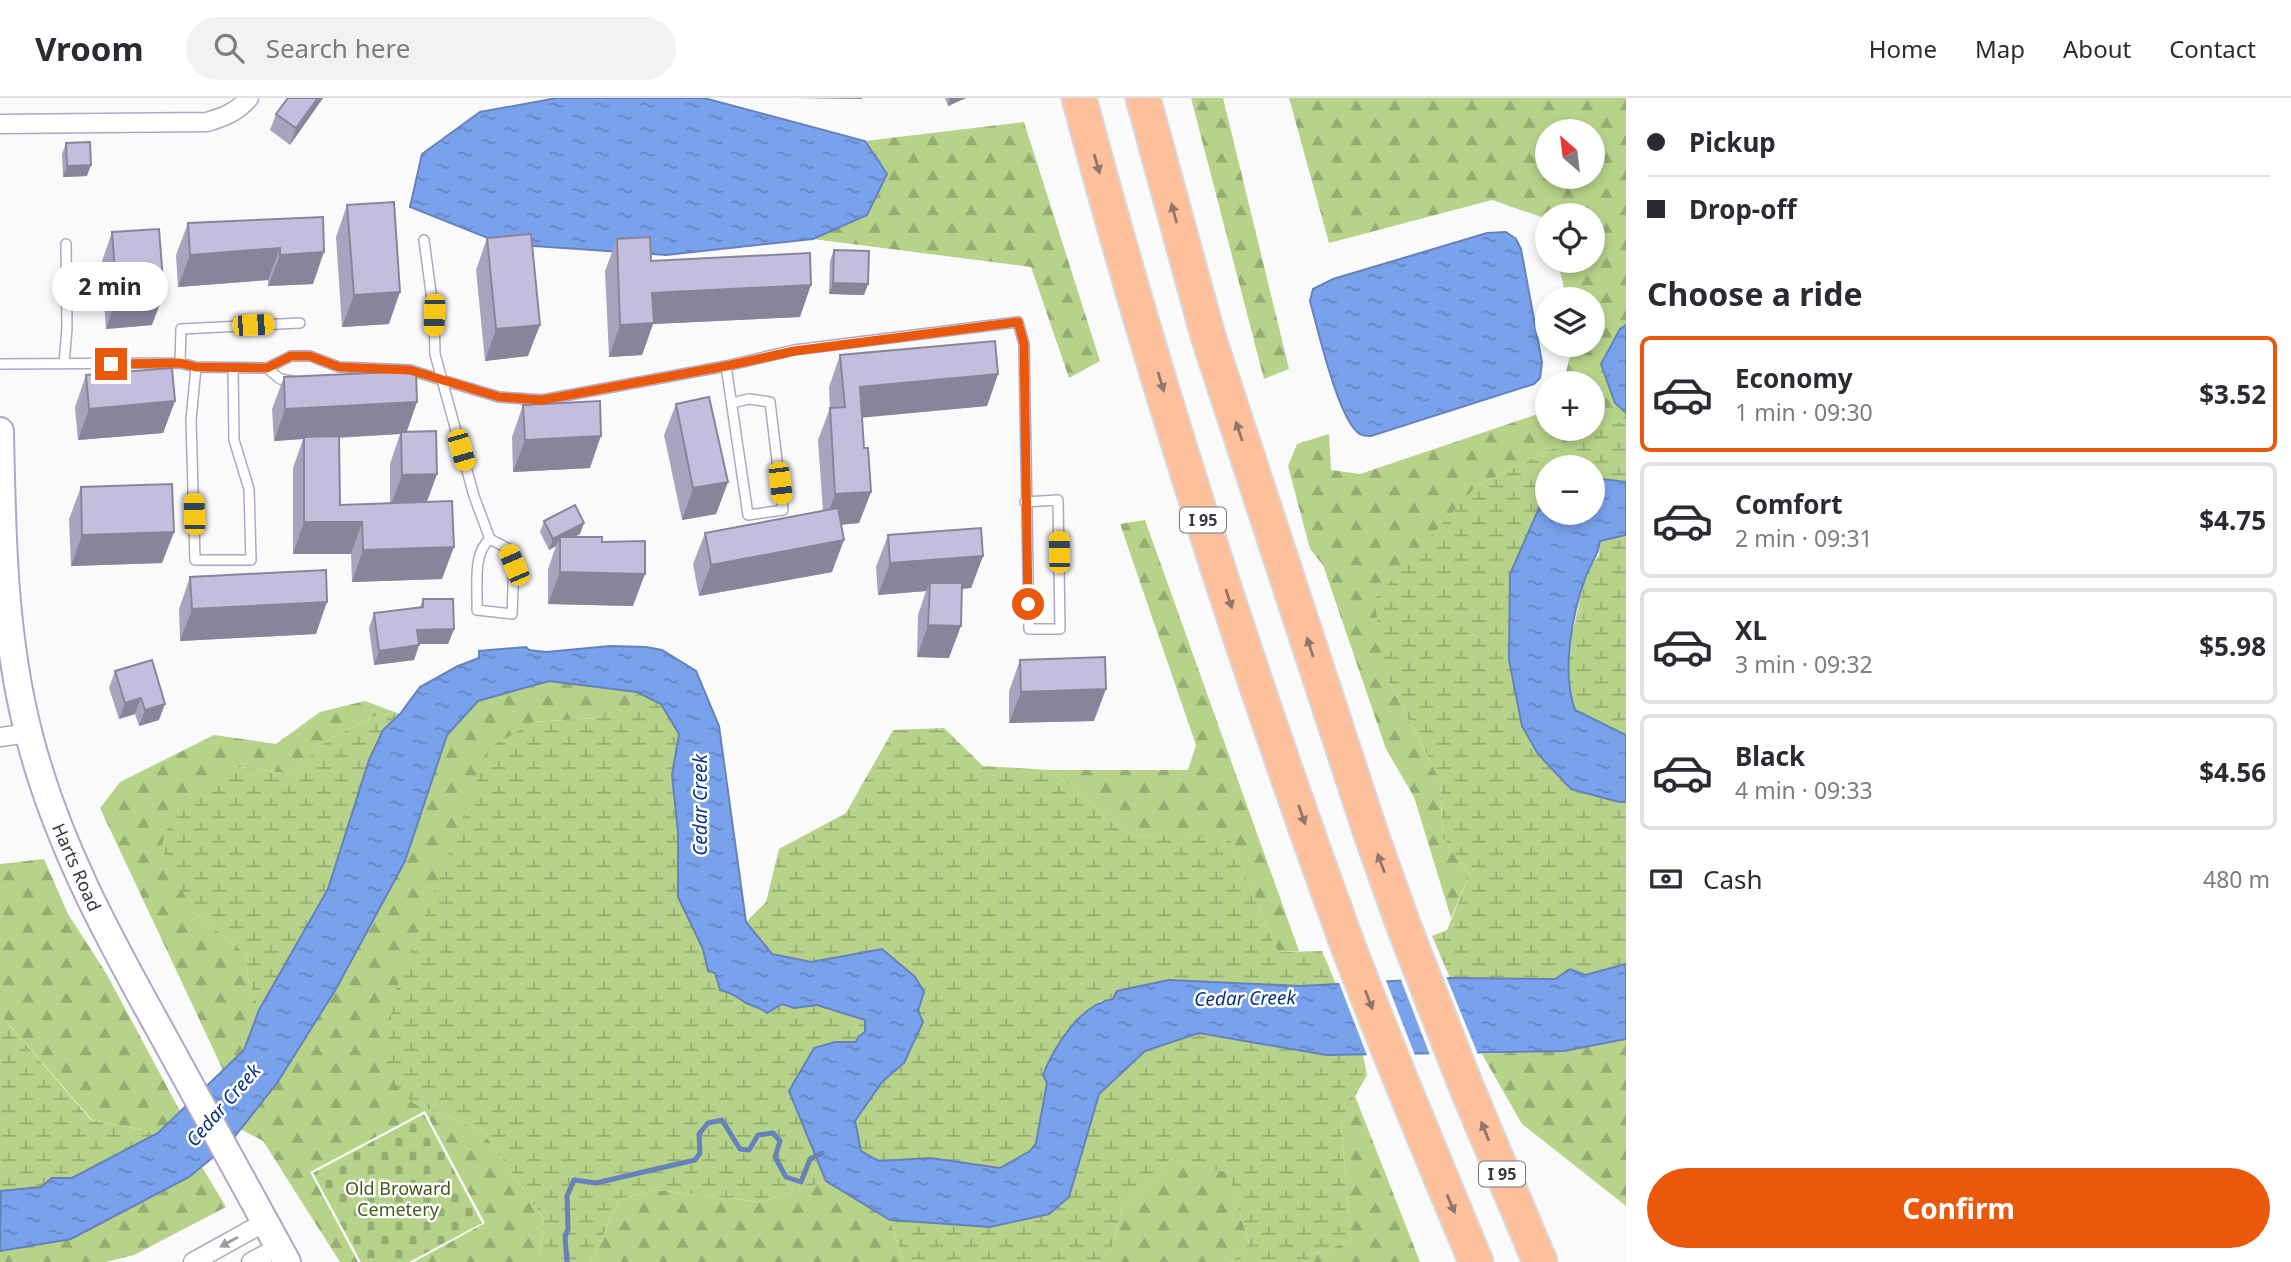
<!DOCTYPE html>
<meta charset="utf-8">
<style>
:root{--surface:#fff;--page:#f2f2f3;--text:#2b2b33;--muted:#7c7c81;--line:#e1e1e2;--accent:#ea580c}
body{margin:0;font-family:"Noto Sans",sans-serif;background:var(--page);color:var(--text);height:100vh;display:flex;flex-direction:column;font-size:26px;white-space:nowrap}
*{box-sizing:border-box;margin:0}
p{font-size:23px;color:var(--muted)}
.icon{flex:none;width:38px;height:38px;fill:none;stroke:currentColor;stroke-width:2;stroke-linecap:round;stroke-linejoin:round}
.map{position:relative;flex:1;overflow:hidden}
.panel{display:flex;flex-direction:column;background:var(--surface);width:665px}
.panel>*{flex:none}
.top-card{display:grid;align-content:center;height:154px;padding:0 21px;background:var(--surface)}
.needle{width:46px;rotate:332deg}
.controls{position:absolute;left:1535px;top:21px;display:grid;gap:14px}
.controls a{display:grid;place-items:center;width:70px;height:70px;border-radius:50%;background:var(--surface);box-shadow:0 4px 10px #0003;font-size:35px}
.end{position:absolute;width:32px;height:32px;margin:-16px;border:9px solid #ea580c;background:#fff;box-shadow:0 0 0 4px #fff}
.from{border-radius:50%}
.bubble{position:absolute;height:49px;border-radius:24px;background:var(--surface);box-shadow:0 4px 10px #0003;font-size:23px;font-weight:700;line-height:49px;text-align:center}
.car{position:absolute;width:21px;height:42px;margin:-21px -10px;border-radius:9px;box-shadow:0 0 5px 2px #0007;background:linear-gradient(#f5c518 24%,#345 0 40%,#f5c518 0 76%,#345 0 86%,#f5c518 0)}
.top-card b{display:flex;align-items:center;gap:24px;height:66px;font-size:26px}
.top-card b+b{border-top:2px solid var(--line)}
.top-card i{width:18px;height:18px;background:var(--text)}
ul{padding:0;list-style:none}
li{display:flex;align-items:center;gap:21px;height:116px;margin:0 14px 10px;padding:0 7px;border:4px solid var(--line);border-radius:10px}
li div{flex:1}
li b{display:block;font-size:26px}
li em{font-style:normal;font-weight:700}
li.selected{border-color:var(--accent)}
li>.icon{width:63px;height:63px;stroke-width:1.5}
h2{padding:0 21px;font-size:32px;line-height:84px}
.pay{display:flex;align-items:center;gap:18px;height:77px;padding:0 21px;font-size:26px}
.pay p{margin-inline-start:auto}
.button{display:flex;gap:14px;margin-top:auto;padding:14px 21px}
.button a{flex:1;height:80px;border-radius:42px;background:var(--accent);color:#fff;font-size:28px;font-weight:700;line-height:80px;text-align:center}
header{display:flex;align-items:center;gap:42px;box-sizing:border-box;height:98px;padding:0 35px;background:var(--surface);border-bottom:2px solid var(--line)}
header strong{font-size:33px}
nav{display:flex;gap:38px;margin-inline-start:auto;font-size:24px}
.search{width:490px;height:63px;background:var(--page);display:flex;align-items:center;gap:18px;box-sizing:border-box;padding:0 24px;border-radius:38px;color:var(--muted);font-size:26px}
main{display:flex;flex:1;min-height:0}
.map>svg:first-child{display:block}
.forest{fill:url(#forest-firs);fill-rule:evenodd}
.wetland{fill:url(#wetland-marsh)}
.cemetery{fill:url(#cemetery-stones)}
.water{fill:url(#water-ripples);stroke:#6682ba;stroke-width:2}
.pier{fill:#fafafa}
.lines{fill:none;stroke-linecap:round;stroke-linejoin:round}
.stream{stroke:#6682ba;stroke-width:5}
.lane-casing{stroke:#afa7c6;stroke-width:12}
.street-casing{stroke:#afa7c6;stroke-width:21}
.secondary-casing{stroke:#afa7c6;stroke-width:30}
.highway-casing{stroke:#d8d7d9;stroke-width:37}
.lane{stroke:#fff;stroke-width:9}
.street{stroke:#fff;stroke-width:18}
.secondary{stroke:#fff;stroke-width:26}
.highway{stroke:#fec09b;stroke-width:33}
.wall{fill:#a9a3be;fill-rule:evenodd}
.shaded-wall{fill:#8a849b}
.building{fill:#c5bddd;stroke:#8a849b;stroke-width:2}
.oneway{fill:#92756b}
.oneway2{fill:#9c9ba1}
.route{stroke:#ea580c;stroke-width:9}
.labels{text-anchor:middle;dominant-baseline:central;stroke-width:5;stroke-linejoin:round;paint-order:stroke}
.shield{fill:#fff;stroke:#75737b;stroke-width:2}
.shield-label{font-size:16px;font-weight:bold;fill:#3a3743}
.street-label{font-size:18px;fill:#3a3743;stroke:#fff}
.park-label{font-size:18px;fill:#455a1e;stroke:#fff}
.water-label{font-size:19px;font-style:italic;fill:#063388;stroke:#fff}
</style>
<header>
<strong>Vroom</strong>
<div class="search"><svg class="icon" aria-label="search" viewBox="0 0 24 24"><circle cx="10" cy="10" r="6"/><path d="M15 15l6 6"/></svg>Search here</div>
<nav><a>Home</a><a>Map</a><a>About</a><a>Contact</a></nav>
</header>
<main>
<div class="map">
<svg width="1626" height="1164" viewBox="0 0 1626 1164">
<defs>
<pattern id="forest-firs" width="22" height="20" patternUnits="userSpaceOnUse" patternTransform="scale(1.75)"><rect width="22" height="20" fill="#b6d389"/><path d="M5 1l3.5 6h-7zM16 11l3.5 6h-7z" fill="#95ac72"/></pattern>
<pattern id="wetland-marsh" width="20" height="14" patternUnits="userSpaceOnUse" patternTransform="scale(1.75)"><rect width="20" height="14" fill="#b6d389"/><path d="M1 5h8M5 5V1M11 12h8M15 12V8" fill="none" stroke="#95ac72"/></pattern>
<pattern id="cemetery-stones" width="16" height="16" patternUnits="userSpaceOnUse" patternTransform="scale(1.75)"><rect width="16" height="16" fill="#b6d389"/><path d="M2 7V4a2 2 0 0 1 4 0v3zM10 15v-3a2 2 0 0 1 4 0v3z" fill="#95ac72"/></pattern>
<pattern id="water-ripples" width="26" height="14" patternUnits="userSpaceOnUse" patternTransform="scale(1.75)"><rect width="26" height="14" fill="#79a2ed"/><path d="M2 4q2-2 4 0t4 0M15 11q2-2 4 0t4 0" fill="none" stroke="#6485c2"/></pattern>
</defs>
<rect width="100%" height="100%" fill="#fafafa"/>
<path class="forest" d="M1191,0H1223L1289,271L1264,281Z
M1289,0H1626V227L1620,231L1614,305L1626,315V321L1585,335L1475,389L1388,582L1440,682L1443,740L1470,775L1451,820L1414,699L1386,651L1323,467L1310,451L1288,368L1297,346L1329,336L1331,372L1360,376L1547,313V331H1592V285H1563L1573,247H1592V201H1567L1557,163H1592V117H1547V121L1492,102L1329,145ZM1547,33H1592V79H1547Z
M1024,24L1100,263L1069,280L1031,169L813,141L867,117L887,76L865,43Z
M1145,422L1299,853L1278,854L1229,740L1129,737L1050,672H1188L1196,647L1120,426Z
M549,583L637,594L630,609L596,620L534,624L413,1005L482,1032L544,1121L539,1164H414L485,1125L425,1013L310,1074L358,1164H340L263,1043L240,1031L277,985L336,891L405,763L447,637L478,603Z
M365,603L400,616L377,617L329,641L291,676L231,668L193,814L246,856L248,881L259,912L244,952L223,972L100,710L120,684L214,637L276,646L320,614Z
M44,761L68,816L106,875L180,1013L158,1035L92,1022L0,916V766Z
M1626,941V1108L1522,1026L1482,956L1564,953Z
M1355,998L1420,1164H1306L1312,1157L1351,1143L1341,1023Z
M1170,1061L1228,1074L1249,1145L1231,1164H1098L1112,1151L1122,1110Z
M202,1069L226,1109L134,1157L106,1164H0V1153L71,1141L189,1079Z
M826,1083L890,1122L903,1164H591L620,1101L657,1092L762,1104Z"/>
<path class="wetland" d="M1626,321V384L1593,380L1592,369H1547V392L1510,476L1509,562L1522,628L1619,704H1626V866L1585,877L1570,871L1555,881L1450,880L1432,838L1447,832L1470,775L1443,740L1440,682L1388,582L1374,502L1475,389L1585,335Z
M1626,437V637L1575,612L1570,598L1568,553L1586,476L1599,457L1600,443Z
M637,594L661,606L679,636L672,677L678,734V799L703,851L708,873L715,875L717,886L747,905L759,908L782,906L794,910L817,907L865,921V934L856,944H835L789,993L826,1083L762,1104L657,1092L620,1101L591,1164H539L544,1121L482,1032L413,1005L385,975L393,899L490,649L534,624L596,620L629,609Z
M400,616L383,632L369,662L328,791L259,912L248,881L246,856L193,814L161,750L175,706L231,668L291,676L329,641L377,617Z
M944,630L983,668L1050,672L1129,737L1229,739L1278,854L1322,853L1336,886L1100,903L1047,985L1036,1045L1030,1053L1000,1070L930,1060L879,1063L861,1053L854,1023L882,984L904,965L923,924L918,913L924,894L882,851L811,864L772,856L746,824L766,804L779,751L846,715L893,632Z
M0,916L91,1022L158,1035L72,1080H52L41,1089L0,1094Z
M1199,935L1326,957H1363L1367,977L1341,1023L1351,1143L1312,1157L1306,1164H1231L1249,1145L1228,1075L1170,1061L1122,1110L1112,1151L1098,1164H903L890,1122L990,1129L1069,1099L1099,996L1145,953Z"/>
<path class="cemetery" d="M424,1016L482,1125L409,1164H361L313,1075Z"/>
<path class="water" d="M557,0H704L865,43L887,76L867,117L813,141L666,157L503,146L410,109L422,56L480,14Z
M1506,134L1516,141L1521,151L1542,264L1540,280L1534,286L1371,338C1367,338 1363,338 1360,336C1339,325 1317,228 1310,203L1313,191L1333,181L1487,135Z
M1626,227V315L1615,305L1601,266L1620,231Z
M1593,380L1626,384V437L1600,443C1598,459 1591,464 1586,478C1572,516 1561,573 1575,612L1626,637V704H1619L1571,691L1538,656L1522,628L1509,562L1510,476L1547,392V415H1592Z
M610,548L646,549L662,552L696,573L719,628L746,824L772,856L811,864L882,851L915,879L924,894L918,913L923,924L904,965L882,984L855,1023L861,1053L879,1063L930,1060L1000,1070L1030,1053L1036,1045L1047,985L1043,977C1054,949 1080,906 1113,901L1117,893L1169,882L1300,888L1450,880L1555,881L1570,871L1585,877L1626,866V941L1564,953L1326,957L1199,935L1145,953L1099,996L1069,1099L1049,1116L990,1129L890,1122L826,1083L789,993L814,950L835,944H856L858,939L865,934V922L817,907L794,910L782,906L767,915C760,909 754,909 746,905C737,899 732,895 720,892L715,875L708,873L703,851L678,799V734L672,677L679,636L661,606L637,594L549,583L478,603L447,637L405,763L336,891L277,985L228,1047L189,1079L71,1141L0,1153L1,1093L41,1089L52,1080H72L158,1035L244,952L259,912L328,791L369,662L383,632L400,616L420,589L458,568L479,560V553L526,549L529,552L546,554Z"/>
<path class="pier" d="M1445,876L1479,959L1431,960L1400,879Z
M1385,880L1416,960H1368L1338,882Z"/>
<g class="lines">
<path class="stream" d="M567,1164L565,1139L568,1131L567,1098L574,1082L596,1085L695,1062L700,1055L699,1036L708,1025L722,1022L740,1051L749,1052L758,1037L773,1035L780,1043L775,1059L786,1079L801,1084L810,1061L822,1055"/>
<defs>
<path id="lane" d="M424,142L434,217L435,256L442,282L499,299L542,302L726,268L794,252L1018,224L1024,246L1029,531H1060L1058,402L1025,404
M180,265L181,231L300,225
M0,266L180,265L196,269L267,270L291,258H310L339,269L410,272L442,282L474,398L490,441C472,455 478,490 477,512L512,516L514,467L507,450L490,441
M64,266L67,230L66,146
M726,268L748,417L783,412L770,304L749,301L732,305
M196,269L191,322L195,462H251L249,391L234,342L233,270
M267,270L280,281L292,283"/>
<path id="street" d="M0,26L207,24C224,19 237,14 249,0
M0,639L28,635
M193,1164L265,1124
M251,1164L279,1149"/>
<path id="secondary" d="M0,333C2,435 3,537 29,637C56,743 107,837 160,932C202,1009 245,1086 287,1164"/>
<path id="highway" d="M1079,0C1154,282 1244,562 1344,837C1385,947 1431,1056 1476,1164
M1143,0L1208,238L1371,736L1404,829L1466,988L1540,1164"/>
</defs>
<use href="#lane" class="lane-casing"/>
<use href="#street" class="street-casing"/>
<use href="#secondary" class="secondary-casing"/>
<use href="#highway" class="highway-casing"/>
<use href="#lane" class="lane"/>
<use href="#street" class="street"/>
<use href="#secondary" class="secondary"/>
<use href="#highway" class="highway"/>
</g>
<path class="wall" d="M323,0L290,47L270,32L276,16Z
M945,0H966L948,8Z
M66,45L87,78L63,79L62,56Z
M347,107L389,226L342,229L336,139Z
M323,119L313,186L268,188V182L178,189L176,157L188,125Z
M112,134L152,227L106,231L101,166Z
M487,140L528,258L485,263L476,172Z
M617,141L651,163L800,219L653,226L642,257L609,259L605,173Z
M834,152L868,186L864,197L829,196L830,163Z
M840,257L998,276L987,308L862,319L864,350L871,394L859,425L841,427L832,474L699,498L693,466L705,435L823,413L818,342L830,310L829,289Z
M86,277L175,303L163,335L78,342L75,309Z
M284,279L407,334L437,376L427,404L442,481L352,484L351,456H293V370L303,341L274,343L272,311ZM400,336L390,366V405L340,407L339,340Z
M676,306L728,384L716,416L682,422L664,337Z
M523,307L590,370L513,374L512,339Z
M81,389L174,434L162,465L71,468L69,421Z
M544,423L580,436L574,439L602,444L633,508L548,506V471L556,448L549,452L540,434Z
M888,437L983,458L971,490L962,491L949,560L917,559L918,517L926,493L878,497L876,469Z
M190,479L316,536L180,543L179,511Z
M423,501L454,531L448,546H419L414,562L374,567L369,530L374,515L420,509Z
M152,562L159,622L139,628L135,616L119,621L109,590L115,573Z
M1020,562L1094,623L1009,625V593Z"/>
<path class="shaded-wall" d="M318,0H323L290,47L296,30Z
M796,0H862V1Z
M950,0H966L948,8Z
M91,67L87,78L63,79L67,68Z
M280,150L268,182L178,189L190,157Z
M324,154L313,186L268,188L280,157Z
M833,185L868,186L864,197L829,196Z
M811,187L800,219L653,226L642,257L609,259L620,227L652,195Z
M400,194L389,226L342,229L354,197Z
M164,195L152,227L106,231L117,199Z
M540,227L528,258L485,263L496,231Z
M998,276L987,308L848,321L860,289Z
M175,303L163,335L78,342L89,311Z
M417,304L406,336L401,334L400,336L304,341V339L303,341L274,343L285,311Z
M601,338L590,370L513,374L525,342Z
M437,376L425,408L390,409L402,377Z
M728,384L716,416L682,422L693,390Z
M871,394L859,425L824,428L835,396Z
M304,424H362L351,456H293Z
M584,425L580,436L560,446V439L556,448L549,452L553,441Z
M174,434L162,465L71,468L82,437Z
M844,442L832,474L699,498L711,467Z
M454,449L442,481L352,484L363,452Z
M983,458L971,490L929,493L930,485L926,493L878,497L890,465Z
M560,474L645,476L633,508L548,506Z
M327,504L316,536L180,543L192,511Z
M928,527L961,528L949,560L917,559Z
M454,531L448,546H411L417,532Z
M419,547L414,562L374,567L379,553Z
M1106,591L1094,623L1009,625L1021,594Z
M141,600L135,616L119,621L125,605Z
M165,606L159,622L139,628L145,612Z"/>
<path class="building" d="M288,0H318L296,30L276,16Z
M90,44L91,67L67,68L66,45Z
M394,104L400,194L354,197L347,107Z
M323,119L324,154L280,157V150L190,157L188,125Z
M159,131L164,195L117,199L112,134Z
M531,136L540,227L496,231L487,140Z
M650,139L651,163L810,155L811,187L652,195L654,225L620,227L617,141Z
M834,152L869,153L868,186L833,185Z
M995,243L998,276L860,289L864,350H868L871,394L835,396L830,310L845,309L840,257Z
M172,270L175,303L89,311L86,277Z
M416,273L417,304L285,311L284,279Z
M709,299L728,384L693,390L676,306Z
M600,303L601,338L525,342L523,307Z
M436,333L437,376L402,377L401,334Z
M339,338L340,407L452,403L454,449L363,452L362,424H304V339Z
M172,386L174,434L82,437L81,389Z
M575,407L584,425L553,441L544,423Z
M838,410L844,442L711,467L705,435Z
M981,430L983,458L890,465L888,437Z
M560,439H602V444L645,443V476L560,474Z
M326,472L327,504L192,511L190,479Z
M930,485H962L961,528L928,527Z
M423,501H453L454,531L417,532L419,547L379,553L374,515L423,509Z
M1105,559L1106,591L1021,594L1020,562Z
M152,562L165,606L145,612L141,600L125,605L115,573Z"/>
<defs><path id="oneway-solid" d="M-6-.8H1V-3.2L6.5 0L1 3.2V.8H-6Z" transform="scale(1.75)"/></defs>
<g class="oneway">
<use href="#oneway-solid" transform="translate(1097 66) rotate(74)"/>
<use href="#oneway-solid" transform="translate(1174 115) rotate(-105)"/>
<use href="#oneway-solid" transform="translate(1161 284) rotate(73)"/>
<use href="#oneway-solid" transform="translate(1239 333) rotate(-108)"/>
<use href="#oneway-solid" transform="translate(1229 501) rotate(72)"/>
<use href="#oneway-solid" transform="translate(1310 549) rotate(-108)"/>
<use href="#oneway-solid" transform="translate(1302 717) rotate(71)"/>
<use href="#oneway-solid" transform="translate(1381 765) rotate(-110)"/>
<use href="#oneway-solid" transform="translate(1369 902) rotate(69)"/>
<use href="#oneway-solid" transform="translate(1485 1033) rotate(-112)"/>
<use href="#oneway-solid" transform="translate(1451 1106) rotate(67)"/>
</g>
<use class="oneway2" href="#oneway-solid" transform="translate(229 1144) rotate(151)"/>
<g class="lines">
<path class="route" d="M111,266L180,265L196,269L267,270L291,258H310L339,269L410,272L499,299L542,302L726,268L794,253L1018,224L1024,246L1028,506"/>
</g>
<g class="labels">
<g class="shield">
<rect x="1180" y="409.5" width="46" height="25" rx="5"/>
<rect x="1479" y="1063.5" width="46" height="25" rx="5"/>
</g>
<g class="shield-label">
<text x="1203" y="422">I 95</text>
<text x="1502" y="1076">I 95</text>
</g>
<g class="street-label">
<text transform="translate(77 769) rotate(66)">Harts Road</text>
</g>
<g class="park-label">
<text x="398" y="1090">Old Broward<tspan x="398" dy="21">Cemetery</tspan></text>
</g>
<g class="water-label">
<text transform="translate(700 707) rotate(-90)">Cedar Creek</text>
<text transform="translate(1245 900) rotate(-1)">Cedar Creek</text>
<text transform="translate(223 1007) rotate(-49)">Cedar Creek</text>
</g>
</g>
</svg>
<div class="controls">
<a><svg class="needle" viewBox="-14 -14 28 28"><path d="M0-13l5 13h-10z" fill="#e53935"/><path d="M0 13l5-13h-10z" fill="#7c7c81"/></svg></a>
<a><svg class="icon" aria-label="locate" viewBox="0 0 24 24"><circle cx="12" cy="12" r="6"/><path d="M12 2v4M12 18v4M2 12h4M18 12h4"/></svg></a>
<a><svg class="icon" aria-label="layers" viewBox="0 0 24 24"><path d="M12 4l9 5-9 5-9-5zM3 14l9 5 9-5"/></svg></a>
<a>+</a>
<a>−</a>
</div>
<i class="end from" style="left:1028px;top:506px"></i>
<i class="end" style="left:111px;top:266px"></i>
<div class="bubble" style="left:52px;top:164px;width:116px">2 min</div>
<i class="car" style="left:434px;top:217px;rotate:182deg"></i>
<i class="car" style="left:253px;top:227px;rotate:87deg"></i>
<i class="car" style="left:461px;top:352px;rotate:164deg"></i>
<i class="car" style="left:780px;top:385px;rotate:173deg"></i>
<i class="car" style="left:194px;top:416px;rotate:358deg"></i>
<i class="car" style="left:1059px;top:454px;rotate:359deg"></i>
<i class="car" style="left:514px;top:467px;rotate:337deg"></i>
</div>
<section class="panel">
<div class="top-card">
<b><i class="from"></i>Pickup</b>
<b><i></i>Drop-off</b>
</div>
<h2>Choose a ride</h2>
<ul>
<li class="selected"><svg class="icon" aria-label="car" viewBox="0 0 24 24"><path d="M5 17H2v-5l4-1 3-4h7l3 4 3 1v5h-3M9 17h6M6 11h13"/><circle cx="7" cy="17" r="2"/><circle cx="17" cy="17" r="2"/></svg><div><b>Economy</b><p>1 min · 09:30</p></div><em>$3.52</em></li>
<li><svg class="icon" aria-label="car" viewBox="0 0 24 24"><path d="M5 17H2v-5l4-1 3-4h7l3 4 3 1v5h-3M9 17h6M6 11h13"/><circle cx="7" cy="17" r="2"/><circle cx="17" cy="17" r="2"/></svg><div><b>Comfort</b><p>2 min · 09:31</p></div><em>$4.75</em></li>
<li><svg class="icon" aria-label="car" viewBox="0 0 24 24"><path d="M5 17H2v-5l4-1 3-4h7l3 4 3 1v5h-3M9 17h6M6 11h13"/><circle cx="7" cy="17" r="2"/><circle cx="17" cy="17" r="2"/></svg><div><b>XL</b><p>3 min · 09:32</p></div><em>$5.98</em></li>
<li><svg class="icon" aria-label="car" viewBox="0 0 24 24"><path d="M5 17H2v-5l4-1 3-4h7l3 4 3 1v5h-3M9 17h6M6 11h13"/><circle cx="7" cy="17" r="2"/><circle cx="17" cy="17" r="2"/></svg><div><b>Black</b><p>4 min · 09:33</p></div><em>$4.56</em></li>
</ul>
<div class="pay"><svg class="icon" aria-label="cash" viewBox="0 0 24 24"><path d="M3 7h18v10H3z"/><circle cx="12" cy="12" r="2"/></svg>Cash<p>480 m</p></div>
<div class="button"><a>Confirm</a></div>
</section>
</main>
